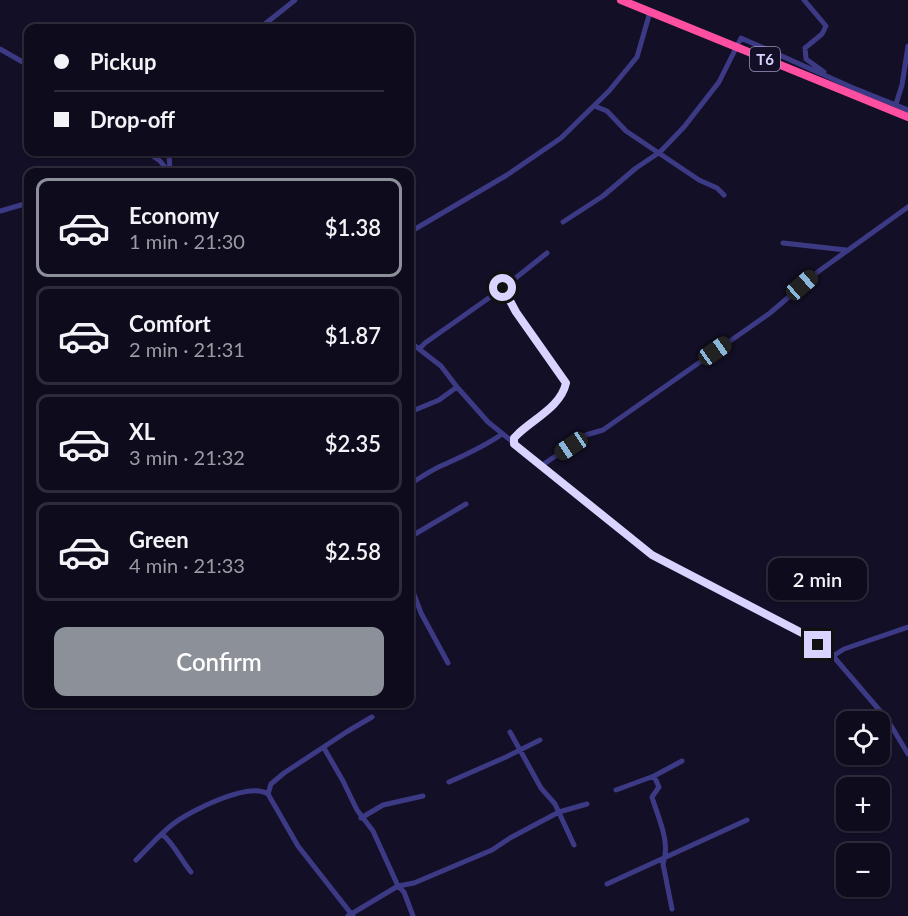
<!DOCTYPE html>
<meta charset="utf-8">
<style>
:root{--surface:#0e0b1c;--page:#1c1929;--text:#f1f3f6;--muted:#9b9ba3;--line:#2e2b3b;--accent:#8c9099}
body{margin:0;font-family:Lato,sans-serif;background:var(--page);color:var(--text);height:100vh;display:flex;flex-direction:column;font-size:22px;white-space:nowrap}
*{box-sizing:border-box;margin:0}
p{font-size:20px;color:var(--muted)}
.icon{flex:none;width:33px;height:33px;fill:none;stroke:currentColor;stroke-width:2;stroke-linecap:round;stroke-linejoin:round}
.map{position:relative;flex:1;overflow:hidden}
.sheet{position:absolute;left:24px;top:168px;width:390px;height:540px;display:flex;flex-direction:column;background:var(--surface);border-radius:12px;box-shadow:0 2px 4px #0004,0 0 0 2px var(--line)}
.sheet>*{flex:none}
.banner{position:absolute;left:24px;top:24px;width:390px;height:132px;border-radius:12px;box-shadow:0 2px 4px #0004,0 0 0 2px var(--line);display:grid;align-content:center;height:132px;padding:0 30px;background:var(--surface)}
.buttons{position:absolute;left:836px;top:711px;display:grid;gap:12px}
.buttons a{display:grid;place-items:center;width:54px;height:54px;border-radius:12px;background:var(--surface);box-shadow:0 2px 4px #0004,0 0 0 2px var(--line);font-size:30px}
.end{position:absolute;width:27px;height:27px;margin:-14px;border:8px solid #d9d4ff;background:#111;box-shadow:0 0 0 3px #111}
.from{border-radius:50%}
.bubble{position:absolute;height:42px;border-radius:12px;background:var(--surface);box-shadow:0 2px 4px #0004,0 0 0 2px var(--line);font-size:20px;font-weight:600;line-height:42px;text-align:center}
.car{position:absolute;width:18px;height:36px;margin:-18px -9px;border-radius:8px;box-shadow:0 0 4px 2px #0007;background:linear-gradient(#222 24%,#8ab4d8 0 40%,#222 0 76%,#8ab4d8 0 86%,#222 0)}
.banner b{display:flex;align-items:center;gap:21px;height:57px;font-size:22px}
.banner b+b{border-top:2px solid var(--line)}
.banner i{width:15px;height:15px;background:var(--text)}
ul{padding:10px 0 0;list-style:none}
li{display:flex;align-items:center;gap:18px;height:99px;margin:0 12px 9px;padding:0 18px;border:3px solid var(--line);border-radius:12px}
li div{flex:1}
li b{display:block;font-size:22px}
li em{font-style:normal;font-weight:600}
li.selected{border-color:var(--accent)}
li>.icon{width:54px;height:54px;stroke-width:1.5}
.action{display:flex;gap:12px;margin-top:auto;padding:12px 30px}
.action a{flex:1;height:69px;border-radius:12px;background:var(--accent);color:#fff;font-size:24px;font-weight:600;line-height:69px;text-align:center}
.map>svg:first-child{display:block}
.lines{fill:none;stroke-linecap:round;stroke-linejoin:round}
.minor{stroke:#3d3a85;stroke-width:5}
.highway{stroke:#ff4fa3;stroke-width:8}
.route{stroke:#d9d4ff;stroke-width:8}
.labels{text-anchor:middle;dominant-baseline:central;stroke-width:4.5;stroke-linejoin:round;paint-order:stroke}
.shield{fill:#130f26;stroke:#9e99be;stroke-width:1.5}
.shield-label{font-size:15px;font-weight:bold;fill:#d9d4ff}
</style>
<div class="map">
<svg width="908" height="916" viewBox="0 0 908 916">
<rect width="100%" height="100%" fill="#130f26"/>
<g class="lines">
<path class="minor" d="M804,0L826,26L822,34L805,48L806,59L824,72
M260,28L295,0
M0,49L28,65
M896,104L902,85L908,46
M597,107L607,111L626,131L699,180L717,188L724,195
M147,152L160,161L169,172
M169,152L170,172
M0,211L28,203
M563,222L603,196L636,168L660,152L684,127L719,82L741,38L851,87L908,110
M410,232L507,175L561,138L609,91L637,57L650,12
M783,243L846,250
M410,342L441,366L457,387L488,422L652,555L804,634L833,656L887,719L908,754
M419,349L425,343L503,288
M410,412L439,400L457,387
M514,444V438L519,433C535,419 561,406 566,383L516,312L503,288L547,253
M541,466L586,435L603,430L770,313L819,271L908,207
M410,484C420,478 431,470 443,465C463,456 484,447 502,434
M410,537L466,504
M410,584L421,613L448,663
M833,656L844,649L908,627
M510,732L541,788L555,804L574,845
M324,748L343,781L357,810L373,831L398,886L404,892L413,916
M654,776L659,787L652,797C658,818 671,842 663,864L672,909
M449,782L506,757L540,740
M616,790L654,776L682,761
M361,818L383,805L423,796
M162,834C174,844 181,860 191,872
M136,860C148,848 160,834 173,824C190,811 249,781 268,794
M607,884L747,820
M348,916L398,886L414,883L492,850L510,838L559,812L587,804
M353,916L298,846L268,794L271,784L284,773L348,731L372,717"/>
<path class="highway" d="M621,0L908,117"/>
</g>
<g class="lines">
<path class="route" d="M503,288L516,312L566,383C561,406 535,418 519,433L514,438V444L652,555L804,634L818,645"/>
</g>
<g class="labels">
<rect class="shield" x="750" y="47" width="30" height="24" rx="4.5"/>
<g class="shield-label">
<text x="765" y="59">T6</text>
</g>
</g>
</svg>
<div class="buttons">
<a><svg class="icon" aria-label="locate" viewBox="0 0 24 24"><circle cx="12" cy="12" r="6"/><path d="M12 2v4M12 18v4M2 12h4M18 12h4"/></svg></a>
<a>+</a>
<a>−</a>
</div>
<i class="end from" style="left:503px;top:288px"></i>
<i class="end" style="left:818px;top:645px"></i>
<div class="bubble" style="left:768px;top:558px;width:99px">2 min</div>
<i class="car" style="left:802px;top:285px;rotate:49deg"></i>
<i class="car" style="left:715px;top:351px;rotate:55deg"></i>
<i class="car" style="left:571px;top:446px;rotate:236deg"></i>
<div class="banner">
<b><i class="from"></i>Pickup</b>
<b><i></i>Drop-off</b>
</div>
<section class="sheet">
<ul>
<li class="selected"><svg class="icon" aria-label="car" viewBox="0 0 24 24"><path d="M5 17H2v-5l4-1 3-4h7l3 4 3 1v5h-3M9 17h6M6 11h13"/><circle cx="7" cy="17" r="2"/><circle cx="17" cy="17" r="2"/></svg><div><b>Economy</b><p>1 min · 21:30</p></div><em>$1.38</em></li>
<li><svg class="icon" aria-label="car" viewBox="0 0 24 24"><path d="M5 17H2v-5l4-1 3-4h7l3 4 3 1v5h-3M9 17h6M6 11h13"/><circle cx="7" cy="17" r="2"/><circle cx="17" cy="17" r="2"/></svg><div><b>Comfort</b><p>2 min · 21:31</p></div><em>$1.87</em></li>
<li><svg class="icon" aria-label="car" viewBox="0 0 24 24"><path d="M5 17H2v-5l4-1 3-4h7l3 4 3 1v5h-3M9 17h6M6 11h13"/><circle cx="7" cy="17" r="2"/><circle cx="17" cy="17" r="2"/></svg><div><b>XL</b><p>3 min · 21:32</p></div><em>$2.35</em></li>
<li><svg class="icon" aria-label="car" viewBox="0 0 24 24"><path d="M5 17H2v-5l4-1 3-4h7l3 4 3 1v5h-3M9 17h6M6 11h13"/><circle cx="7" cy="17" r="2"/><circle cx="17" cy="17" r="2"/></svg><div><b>Green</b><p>4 min · 21:33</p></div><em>$2.58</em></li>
</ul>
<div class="action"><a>Confirm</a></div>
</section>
</div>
